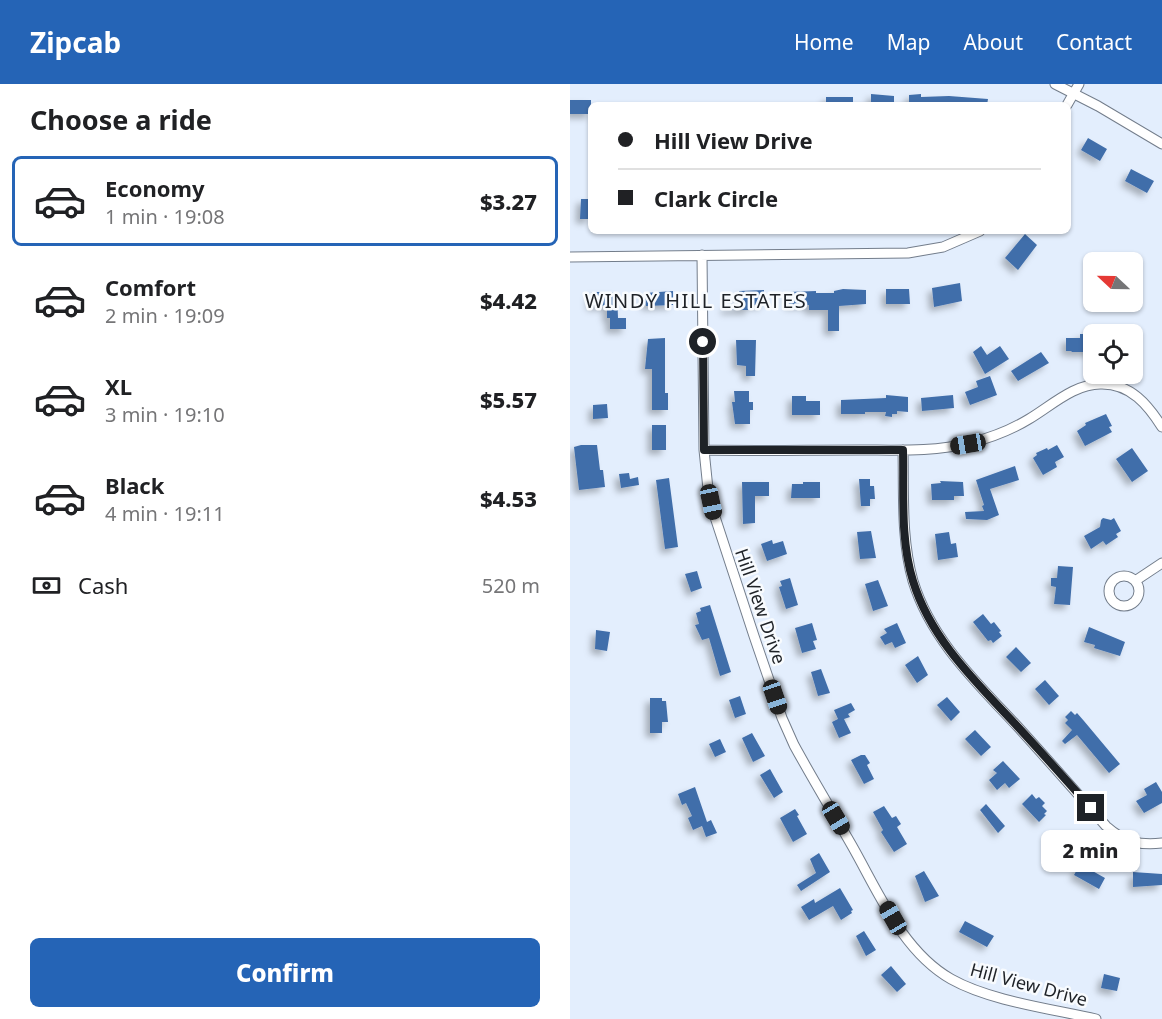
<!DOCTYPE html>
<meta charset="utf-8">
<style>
:root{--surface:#fff;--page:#f2f2f2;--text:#202124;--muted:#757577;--line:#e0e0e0;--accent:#2564b6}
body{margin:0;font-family:"Noto Sans",sans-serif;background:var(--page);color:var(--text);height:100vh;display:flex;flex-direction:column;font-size:22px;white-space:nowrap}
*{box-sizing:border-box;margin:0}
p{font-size:20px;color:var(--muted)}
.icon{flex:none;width:33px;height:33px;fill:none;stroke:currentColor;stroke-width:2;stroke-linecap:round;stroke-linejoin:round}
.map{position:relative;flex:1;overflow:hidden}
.panel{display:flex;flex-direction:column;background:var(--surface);width:570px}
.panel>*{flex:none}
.top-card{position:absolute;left:18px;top:18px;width:483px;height:132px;border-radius:9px;box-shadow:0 2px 4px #0004;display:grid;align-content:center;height:132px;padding:0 30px;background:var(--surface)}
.needle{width:39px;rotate:292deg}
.tools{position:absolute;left:513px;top:168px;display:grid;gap:12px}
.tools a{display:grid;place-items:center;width:60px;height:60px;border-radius:9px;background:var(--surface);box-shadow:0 2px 4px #0004;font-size:30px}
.end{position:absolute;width:27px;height:27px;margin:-14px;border:8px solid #1e2227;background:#fff;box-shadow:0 0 0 3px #fff}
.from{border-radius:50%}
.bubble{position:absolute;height:42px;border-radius:9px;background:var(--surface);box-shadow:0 2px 4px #0004;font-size:20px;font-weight:800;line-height:42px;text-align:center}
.car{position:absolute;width:18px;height:36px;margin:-18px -9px;border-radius:8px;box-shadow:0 0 4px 2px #0007;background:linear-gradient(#222 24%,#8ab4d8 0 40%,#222 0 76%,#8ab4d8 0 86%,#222 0)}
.top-card b{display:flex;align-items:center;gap:21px;height:57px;font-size:22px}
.top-card b+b{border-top:2px solid var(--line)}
.top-card i{width:15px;height:15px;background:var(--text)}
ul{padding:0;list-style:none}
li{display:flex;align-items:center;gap:18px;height:90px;margin:0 12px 9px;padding:0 18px;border:3px solid transparent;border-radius:9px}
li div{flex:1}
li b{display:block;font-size:22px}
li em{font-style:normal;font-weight:800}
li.selected{border-color:var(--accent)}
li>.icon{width:54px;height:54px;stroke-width:1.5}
h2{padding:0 30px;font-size:27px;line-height:72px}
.pay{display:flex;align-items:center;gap:15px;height:66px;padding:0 30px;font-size:22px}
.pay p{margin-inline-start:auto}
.button{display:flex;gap:12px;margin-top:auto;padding:12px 30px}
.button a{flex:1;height:69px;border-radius:9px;background:var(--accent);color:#fff;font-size:24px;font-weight:800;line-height:69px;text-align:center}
header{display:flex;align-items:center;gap:36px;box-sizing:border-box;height:84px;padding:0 30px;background:var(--accent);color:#fff}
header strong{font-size:28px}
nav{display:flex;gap:33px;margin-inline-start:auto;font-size:21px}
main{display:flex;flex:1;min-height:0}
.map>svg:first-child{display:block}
.building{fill:#416eaa;filter:url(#shadow)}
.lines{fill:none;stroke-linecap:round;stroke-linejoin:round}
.minor-casing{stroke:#737d8b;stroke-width:11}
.minor{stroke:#fff;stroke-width:9}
.route{stroke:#1e2227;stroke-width:8}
.labels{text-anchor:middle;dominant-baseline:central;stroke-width:5;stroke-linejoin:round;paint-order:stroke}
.street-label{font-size:18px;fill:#1e2227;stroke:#f8fbfe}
.neighbourhood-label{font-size:20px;letter-spacing:1.5px;fill:#1e2227;stroke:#f8fbfe}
</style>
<header>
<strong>Zipcab</strong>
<nav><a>Home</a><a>Map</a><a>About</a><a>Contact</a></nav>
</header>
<main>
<section class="panel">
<h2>Choose a ride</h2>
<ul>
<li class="selected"><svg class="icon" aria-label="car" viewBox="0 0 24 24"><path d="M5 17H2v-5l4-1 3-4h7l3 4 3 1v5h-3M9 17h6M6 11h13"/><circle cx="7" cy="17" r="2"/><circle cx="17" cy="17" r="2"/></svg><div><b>Economy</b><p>1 min · 19:08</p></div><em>$3.27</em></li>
<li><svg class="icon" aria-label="car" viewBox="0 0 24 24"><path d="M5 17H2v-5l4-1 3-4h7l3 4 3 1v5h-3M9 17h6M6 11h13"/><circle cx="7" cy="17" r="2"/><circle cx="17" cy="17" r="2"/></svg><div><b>Comfort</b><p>2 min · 19:09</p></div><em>$4.42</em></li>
<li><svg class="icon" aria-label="car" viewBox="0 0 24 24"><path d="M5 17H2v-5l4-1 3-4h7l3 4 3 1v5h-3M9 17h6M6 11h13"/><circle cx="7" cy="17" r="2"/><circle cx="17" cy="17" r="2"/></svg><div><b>XL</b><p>3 min · 19:10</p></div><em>$5.57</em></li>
<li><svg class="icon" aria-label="car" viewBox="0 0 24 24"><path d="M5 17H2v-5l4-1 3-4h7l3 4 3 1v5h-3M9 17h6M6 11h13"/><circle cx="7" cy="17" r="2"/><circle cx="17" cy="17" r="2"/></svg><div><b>Black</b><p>4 min · 19:11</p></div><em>$4.53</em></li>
</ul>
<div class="pay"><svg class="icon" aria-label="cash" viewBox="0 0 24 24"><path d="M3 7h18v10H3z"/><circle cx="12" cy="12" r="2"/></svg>Cash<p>520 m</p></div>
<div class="button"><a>Confirm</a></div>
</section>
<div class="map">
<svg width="592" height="935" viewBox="0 0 592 935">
<defs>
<filter id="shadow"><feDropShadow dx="-4.5" dy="4.5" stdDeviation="3" flood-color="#0004"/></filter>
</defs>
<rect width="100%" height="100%" fill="#e3eefd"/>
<path class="building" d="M301,10L324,12V21H301Z
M351,10V13L379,12L418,15L417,21H339V11Z
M256,13H283V21L256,20Z
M0,16H21V30H0Z
M518,54L537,65L530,77L511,66Z
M561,85L584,97L577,109L555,97Z
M11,115H21V135H10Z
M455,150L467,161L448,186L435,174Z
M390,199L392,217L364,223L362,204Z
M273,205L296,206V220L269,222V247H258V226H239V221H219L218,208L246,207V209H264V207Z
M316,205H339L340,220H316Z
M194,206V221H180V226H155V222L170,220L169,207Z
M103,207V221L76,222L75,209Z
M21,208H47L48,234H56V245H40V234H37V222H21Z
M510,250H520V255H524V268H502L501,267H496V254H510Z
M95,254V309H98V326H82V285H75L78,255Z
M166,256H186L185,292H176V282L167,281Z
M411,262L417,271L430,262L439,275L415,290L403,268Z
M471,268L479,279L448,297L441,287Z
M420,292L427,311L400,321L395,308L408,303L406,297Z
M164,307H179V318H183V326H180V340H165L162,318H165Z
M316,311L338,313V328L327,327V330H322V333L315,332L316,328H295V330H271V316L316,314Z
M383,311L384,324L352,327L351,314Z
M222,312H236V317H250V331H222Z
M37,320L38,334L23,335V321Z
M536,330L542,342L539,343L542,348L515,362L507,347L516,341L515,339Z
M82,341H96V366H82Z
M11,361H27L30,386H33L35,403L9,406L4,363Z
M487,361L494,373L485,378L487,383L473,391L463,374L467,371L466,369L477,364L478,366Z
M562,364L578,387L562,398L546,375Z
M445,382L449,396L420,405L429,431L417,436L396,435L395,428L414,427L412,422L414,421L406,396Z
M59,389L60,395L68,393L69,401L51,404L49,390Z
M99,394L108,463L95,465L86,396Z
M289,395H300V402H304L305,415H300V422H291Z
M370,397L393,398L394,412H384V416H362L361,400L371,399Z
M172,398H199V412H185V439L173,440Z
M233,398H250V414H221L222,400H233Z
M533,434L541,436L544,434L551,447L546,450L548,453L536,461L533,457L521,465L514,452L530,443L531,436Z
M301,447L306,474L290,475L287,448Z
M379,448L381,460L386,459L388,473L368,476L365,450Z
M202,456L203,460L213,457L217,470L197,477L191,460Z
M488,482L503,483L500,521L484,520L486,503L481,502V494H487Z
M127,487L132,504L121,508L115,490Z
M220,494L228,521L216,525L209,503L212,502L210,497Z
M308,496L318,522L303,527L295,500Z
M140,521L161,588L150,592L139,554L132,556L125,541L129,540L126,529L131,527L130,524Z
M413,530L421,540L424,538L431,547L429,548L432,552L423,559L421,556L418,557L403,538Z
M242,539L247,556L243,557L246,565L232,569L225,544Z
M327,539L336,559L325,564L322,558L315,561L310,553L317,549L314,545Z
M519,543L555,558L550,572L524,564L525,561L514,558Z
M26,546L40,548L37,567L25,565Z
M446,563L461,579L451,588L436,573Z
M348,572L358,591L347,599L335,581Z
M251,585L260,609L248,612L241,588Z
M475,596L489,612L479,621L465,605Z
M170,612L176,630L165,634L159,616Z
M377,613L390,628L381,637L367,621Z
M80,614H92V617H96L98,638H92V649H80Z
M281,619L285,626L278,630L280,633L274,635L281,649L269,654L262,638L268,635L264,626Z
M501,627L505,631L507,629L514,637L550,680L539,689L507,651L495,660L492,657L502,646L495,639L498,636L495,633Z
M405,646L421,663L411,672L395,655Z
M182,649L195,672L183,678L172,654Z
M150,655L156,668L145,673L139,660Z
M291,671H295L300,679L297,681L304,695L294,700L281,676Z
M433,677L450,695L439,704L435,699L427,706L419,696L427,689L423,686Z
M200,685L213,708L204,714L190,691Z
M586,698L592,708V719L574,729L566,717L577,711L574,705Z
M125,703L137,738L141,736L147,749L136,753L132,742L123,746L118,734L122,732L116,719L112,721L108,710Z
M462,710L466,715L469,713L475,719L472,722L477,727L474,730L476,731L469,738L452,720Z
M416,720L435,742L428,749L410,726Z
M314,722L322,734L326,732L331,740L327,743L337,760L324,768L311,748L313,746L303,728Z
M225,725L229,731L227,732L237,750L223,758L210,734Z
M249,769L260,788L231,807L227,801L246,789L240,775Z
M510,780L535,794L529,805L504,791Z
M354,787L369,812L355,818L345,792Z
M563,788L592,790V801L563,803Z
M270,804L283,826L281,827L282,829L271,836L263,822L239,836L231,823L244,815L245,819Z
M395,837L424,852L417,863L389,848Z
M294,847L306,866L296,872L286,852Z
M321,882L336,900L327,908L311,891Z
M534,890L550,894L547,907L531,904Z"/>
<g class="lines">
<defs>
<path id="minor" d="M485,0L528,22L592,60
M497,21L509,0
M132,171L134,366L138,405L144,430L184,552L212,634L224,661C242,694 262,727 281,760C308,807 332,867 381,895C420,917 482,925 526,935
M0,173L338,169L373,163L410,147
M134,366C186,367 238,366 290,366C327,366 364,368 400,359C420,354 441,346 459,335C481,322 505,299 532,300C561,300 578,321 592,343
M333,366C334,409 331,455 343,497C361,556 407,599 448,643C478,676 507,709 536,742C553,757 569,762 592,759
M539 507a15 15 0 1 1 30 0a15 15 0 1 1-30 0Z
M565,497L592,479"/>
</defs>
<use href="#minor" class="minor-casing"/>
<use href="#minor" class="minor"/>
</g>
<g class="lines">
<path class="route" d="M133,258L134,366H333C334,409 330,455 343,497C361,556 407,599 448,643C473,670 497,697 521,724"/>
</g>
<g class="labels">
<g class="street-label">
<text transform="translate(191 522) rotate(71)">Hill View Drive</text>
<text transform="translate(459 900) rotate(15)">Hill View Drive</text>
</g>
<g class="neighbourhood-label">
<text x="126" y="216">WINDY HILL ESTATES</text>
</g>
</g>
</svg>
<div class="tools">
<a><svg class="needle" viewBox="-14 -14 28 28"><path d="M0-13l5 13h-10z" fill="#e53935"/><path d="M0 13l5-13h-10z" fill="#757577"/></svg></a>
<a><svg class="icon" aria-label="locate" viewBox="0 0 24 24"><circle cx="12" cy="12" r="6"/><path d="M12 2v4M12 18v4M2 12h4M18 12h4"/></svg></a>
</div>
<i class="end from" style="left:133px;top:258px"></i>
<i class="end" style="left:521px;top:724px"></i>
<div class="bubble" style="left:471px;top:746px;width:99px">2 min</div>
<i class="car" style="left:398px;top:360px;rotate:260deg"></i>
<i class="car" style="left:141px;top:418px;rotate:168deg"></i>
<i class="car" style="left:205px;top:613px;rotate:161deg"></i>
<i class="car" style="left:266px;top:734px;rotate:149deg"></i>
<i class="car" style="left:323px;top:834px;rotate:330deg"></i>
<div class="top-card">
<b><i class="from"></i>Hill View Drive</b>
<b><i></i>Clark Circle</b>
</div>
</div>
</main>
